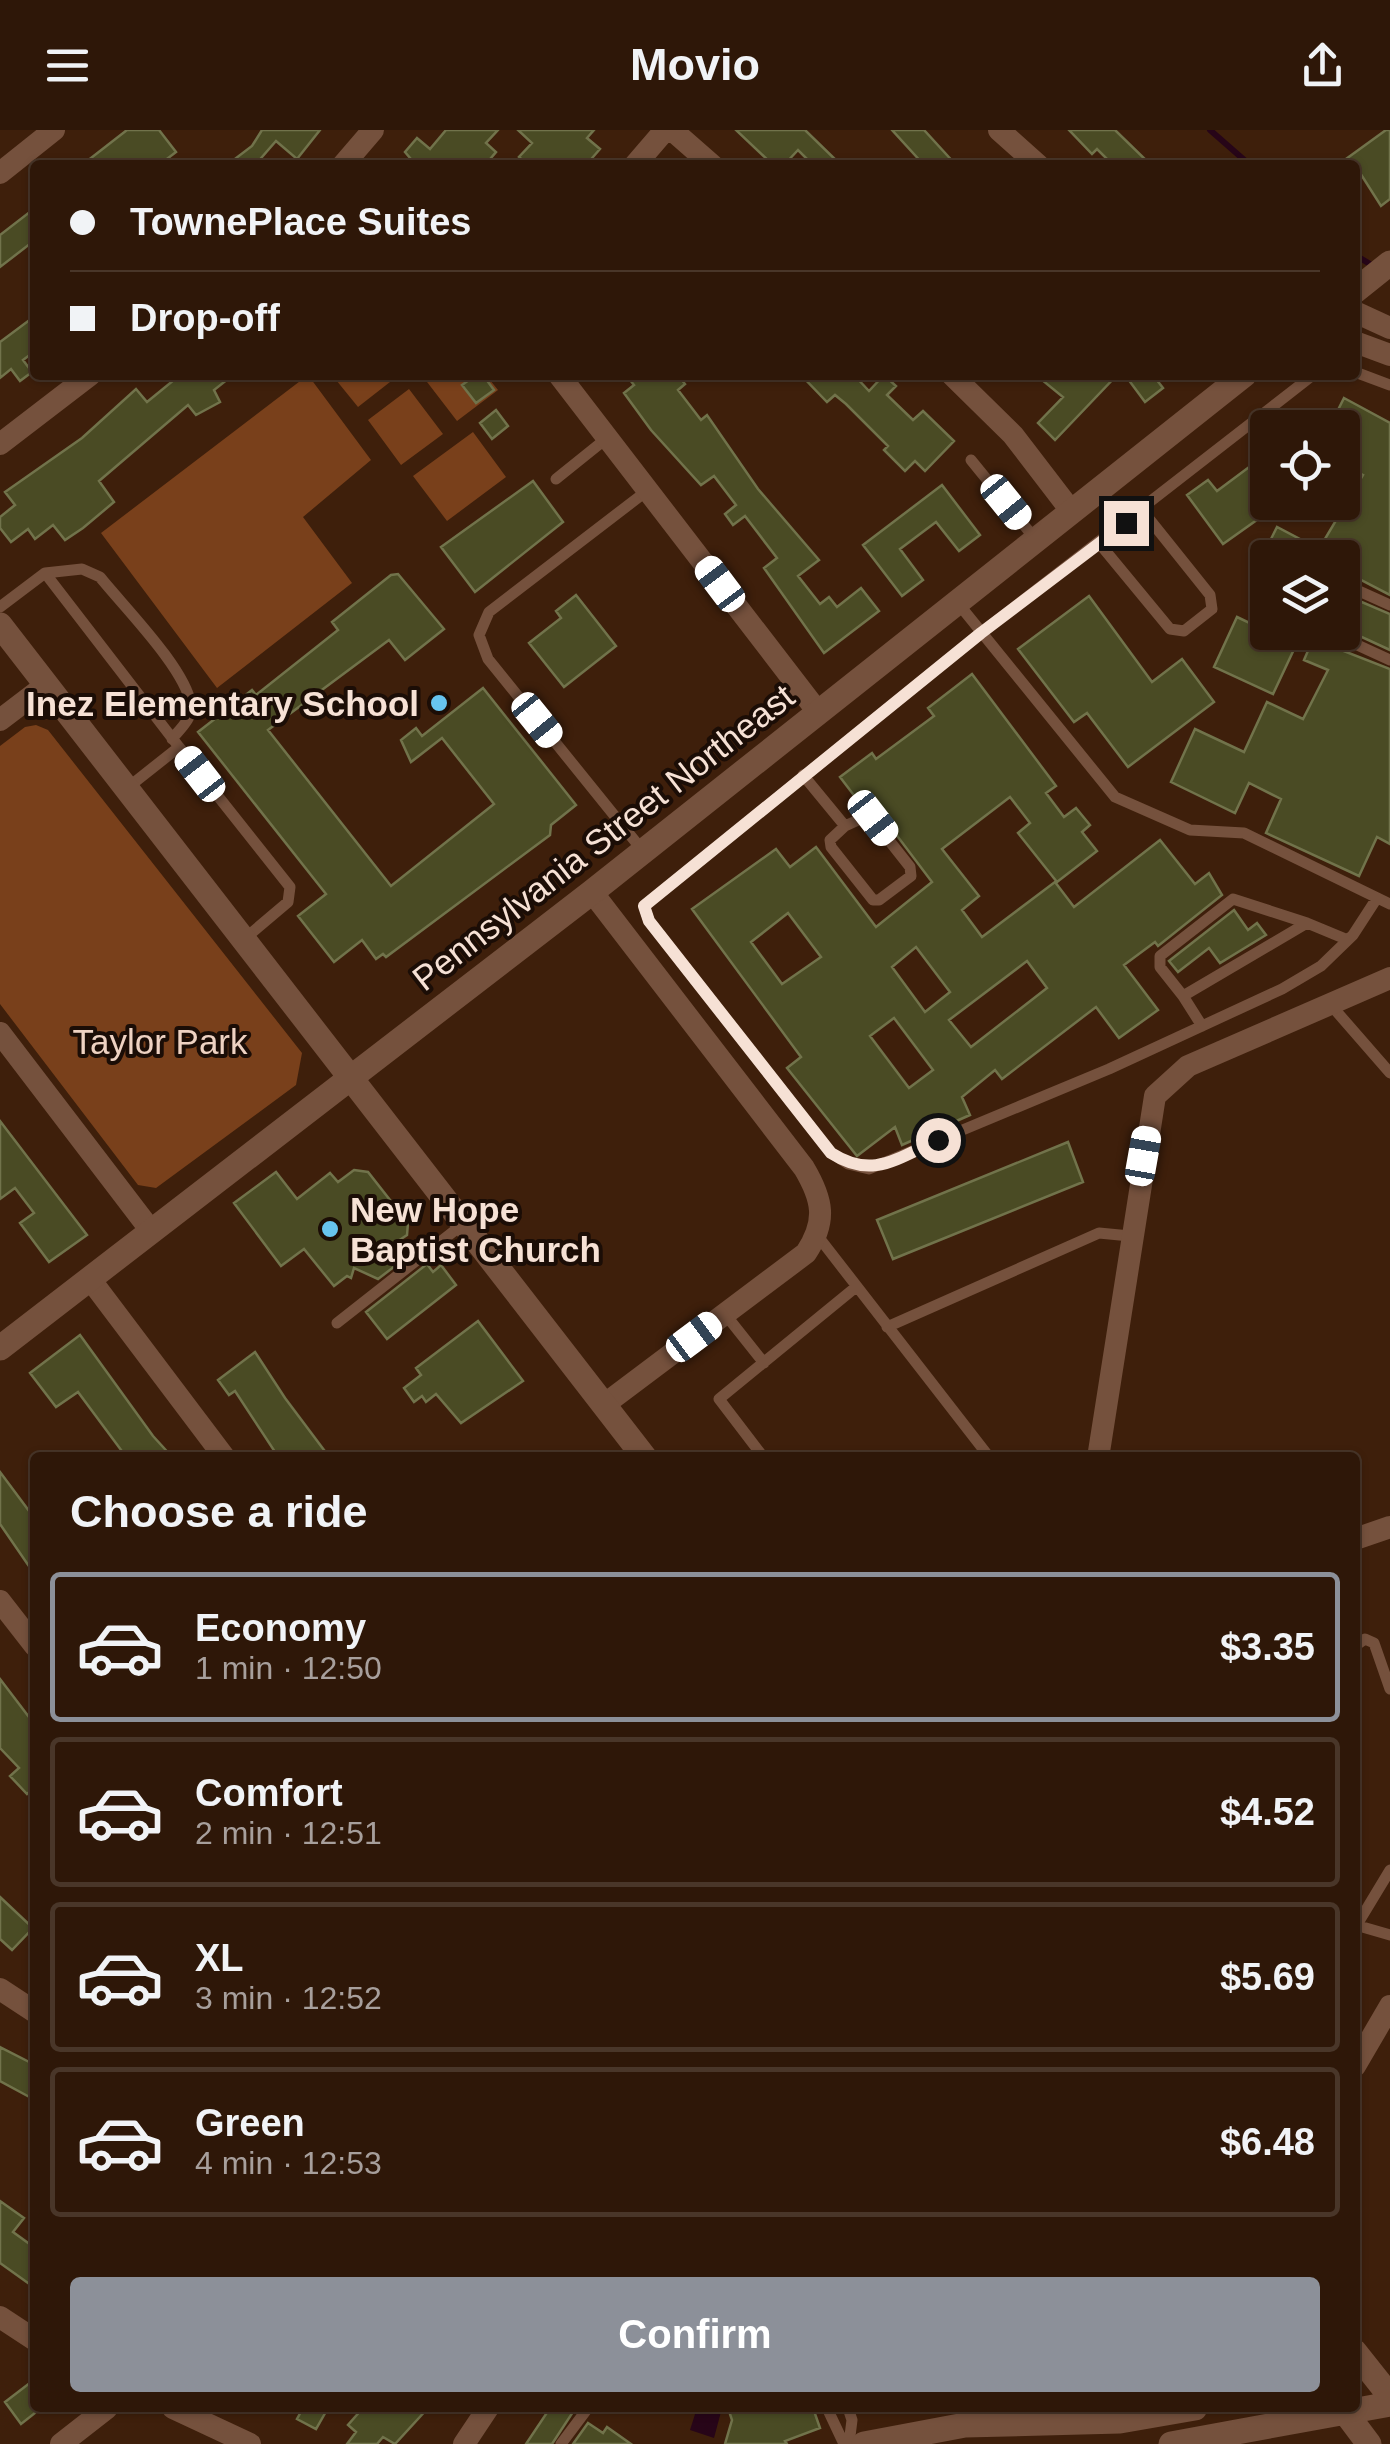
<!DOCTYPE html>
<meta charset="utf-8">
<style>
:root{--surface:#2e1708;--page:#362012;--text:#f1f3f6;--muted:#a79f9c;--line:#493629;--accent:#8c9099}
body{margin:0;font-family:Arial,sans-serif;background:var(--page);color:var(--text);height:100vh;display:flex;flex-direction:column;font-size:38px;white-space:nowrap}
*{box-sizing:border-box;margin:0}
p{font-size:32px;color:var(--muted)}
.icon{flex:none;width:55px;height:55px;fill:none;stroke:currentColor;stroke-width:2;stroke-linecap:round;stroke-linejoin:round}
.map{position:relative;flex:1;overflow:hidden}
.sheet{position:absolute;left:30px;top:1322px;width:1330px;height:960px;display:flex;flex-direction:column;background:var(--surface);border-radius:10px;box-shadow:0 2px 8px #0004,0 0 0 2px var(--line)}
.sheet>*{flex:none}
.guide{position:absolute;left:30px;top:30px;width:1330px;height:220px;border-radius:10px;box-shadow:0 2px 8px #0004,0 0 0 2px var(--line);display:grid;align-content:center;height:220px;padding:0 40px;background:var(--surface)}
.fabs{position:absolute;left:1250px;top:280px;display:grid;gap:20px}
.fabs a{display:grid;place-items:center;width:110px;height:110px;border-radius:10px;background:var(--surface);box-shadow:0 2px 8px #0004,0 0 0 2px var(--line);font-size:50px}
.end{position:absolute;width:45px;height:45px;margin:-22px;border:12px solid #f6e1d5;background:#111;box-shadow:0 0 0 5px #111}
.from{border-radius:50%}
.car{position:absolute;width:30px;height:60px;margin:-30px -15px;border-radius:12px;box-shadow:0 0 8px 2px #0007;background:linear-gradient(#fff 24%,#345 0 40%,#fff 0 76%,#345 0 86%,#fff 0)}
.guide b{display:flex;align-items:center;gap:35px;height:95px;font-size:38px}
.guide b+b{border-top:2px solid var(--line)}
.guide i{width:25px;height:25px;background:var(--text)}
ul{padding:0;list-style:none}
li{display:flex;align-items:center;gap:30px;height:150px;margin:0 20px 15px;padding:0 20px;border:5px solid var(--line);border-radius:10px}
li div{flex:1}
li b{display:block;font-size:38px}
li em{font-style:normal;font-weight:800}
li.active{border-color:var(--accent)}
li>.icon{width:90px;height:90px;stroke-width:1.5}
h2{padding:0 40px;font-size:45px;line-height:120px}
.button{display:flex;gap:20px;margin-top:auto;padding:20px 40px}
.button a{flex:1;height:115px;border-radius:10px;background:var(--accent);color:#fff;font-size:40px;font-weight:800;line-height:115px;text-align:center}
header{display:flex;justify-content:space-between;align-items:center;height:130px;padding:0 40px;background:var(--surface);font-size:45px;font-weight:800}
.map>svg:first-child{display:block}
.green{fill:#79401b}
.water{fill:#270518}
.lines{fill:none;stroke-linecap:round;stroke-linejoin:round}
.stream{stroke:#270518;stroke-width:6}
.building{fill:#4a4b24;stroke:#71734b;stroke-width:2.5;fill-rule:evenodd}
.lane{stroke:#75513d;stroke-width:11}
.street{stroke:#75513d;stroke-width:22}
.secondary{stroke:#75513d;stroke-width:25}
.route{stroke:#f6e1d5;stroke-width:12}
.poi-dot{fill:#67c4ef;stroke:#1b0d06;stroke-width:4}
.labels{text-anchor:middle;dominant-baseline:central;stroke-width:8;stroke-linejoin:round;paint-order:stroke}
.poi-label{font-size:35px;font-weight:bold;fill:#f6e1d5;stroke:#1b0d06;text-anchor:end}
.street-label{font-size:35px;fill:#f6e1d5;stroke:#1b0d06}
.park-label{font-size:35px;fill:#eed2c2;stroke:#1b0d06}
</style>
<header><svg class="icon" aria-label="menu" viewBox="0 0 24 24"><path d="M4 6h16M4 12h16M4 18h16"/></svg>Movio<svg class="icon" aria-label="share" viewBox="0 0 24 24"><path d="M12 15V3M7 8l5-5 5 5M5 13v7h14v-7"/></svg></header>
<div class="map">
<svg width="1390" height="2314" viewBox="0 0 1390 2314">
<rect width="100%" height="100%" fill="#3e1f0b"/>
<path class="green" d="M308,245L371,330L303,387L352,453L217,558L101,403Z
M332,245H399L358,277Z
M427,245H486L498,260L457,291L424,248Z
M409,259L443,304L401,335L368,290Z
M473,302L506,347L447,391L413,346Z
M36,595L48,600L302,923L296,955L156,1058L138,1055L0,874V616L25,597Z"/>
<path class="water" d="M697,2278H722L714,2308L690,2300Z"/>
<g class="lines">
<path class="stream" d="M1210,0L1250,35
M1355,125L1375,137"/>
</g>
<path class="building" d="M127,0H159L176,22L159,35H82Z
M262,0H320L297,29L276,11L255,35H227L252,16Z
M446,0H498L486,13L496,22L485,35H416L405,22L417,8L430,19Z
M518,0H594L587,8L600,19L586,35H528L519,27L532,13Z
M736,0H805L841,35H813L798,20L784,35H773Z
M892,0H924L956,35H924Z
M1069,0H1115L1151,35H1113L1097,19L1092,24Z
M1386,0H1390V69L1381,76L1355,35L1346,29Z
M35,78V110L0,137V105Z
M35,186V221L23,230L32,242L20,251L11,239L0,248V212Z
M180,245H233L214,260L220,272L196,285L188,275L99,351L114,372L83,398L65,410L53,395L35,409L28,399L11,412L0,398V387L15,375L5,362L82,308L136,259L147,272Z
M476,245H483L494,260L476,273L462,255Z
M626,245H678L685,254L678,260L701,290L707,285L758,359L819,430L798,446L820,474L829,467L837,477L861,458L879,481L824,523L764,438L777,428L745,386L733,395L725,384L736,375L714,346L701,355L651,300L624,263L634,255Z
M801,245H854L869,261L884,245L896,256L887,265L913,290L923,281L954,311L925,341L915,331L905,341L884,320L888,316L846,274L835,265L827,272Z
M1036,245H1117L1055,310L1038,293L1063,267Z
M1125,245H1153L1163,258L1145,272Z
M1344,268L1390,293V465L1342,440V428H1268V461L1250,451L1277,397L1319,419L1363,345L1342,334V298H1329Z
M496,280L508,296L492,309L480,293Z
M1268,323V382L1223,414L1187,365L1208,350L1217,361Z
M533,351L563,392L475,462L441,417Z
M942,355L980,405L959,421L936,392L900,419L923,450L902,466L863,415Z
M398,444L444,499L405,530L389,510L268,600L391,756L494,674L442,608L411,632L401,610L416,598L422,606L483,558L576,675L551,695L550,705L386,827L383,824L376,829L362,810L334,832L298,786L326,764L198,602L252,560L256,565L338,500L332,492L391,445Z
M576,465L616,516L564,557L529,513L561,488L556,481Z
M1089,466L1152,552L1182,529L1214,572L1128,637L1087,583L1074,592L1018,519Z
M1350,467L1390,484V520L1342,498V472Z
M1237,487L1296,515L1273,564L1214,537Z
M1313,509L1390,539V714L1377,707L1359,746L1266,703L1281,669L1249,653L1235,683L1171,652L1195,599L1244,622L1267,572L1303,589L1328,540L1304,530Z
M972,544L1056,656L1046,663L1064,687L1076,678L1090,695L1082,702L1097,721L1057,752L1018,703L1030,693L1010,667L942,719L979,766L962,780L982,807L1055,752L1074,777L1160,710L1195,754L1209,743L1222,765L1158,816L1155,812L1124,835L1158,880L1119,908L1096,877L1002,949L995,940L962,967L970,985L902,1015L895,997L857,1026L787,938L801,927L692,779L776,719L790,737L816,717L876,797L932,752L864,662L856,668L840,647L872,623L876,629L934,586L928,578ZM788,783L821,827L782,854L751,812ZM916,817L950,862L925,882L892,837ZM1027,831L1047,858L971,917L949,890ZM894,888L933,940L909,958L870,906Z
M1234,780L1248,800L1257,793L1266,805L1220,833L1209,818L1178,842L1169,831Z
M0,991L87,1105L49,1132L20,1093L34,1083L15,1058L0,1069Z
M1068,1012L1083,1052L893,1129L877,1090Z
M354,1040L368,1042L408,1093L407,1105L395,1113L399,1133L378,1149L354,1138L351,1148L347,1146L334,1156L304,1119L281,1136L234,1073L276,1042L297,1069L330,1043L338,1052Z
M427,1134L433,1142L441,1135L456,1155L387,1209L366,1182Z
M478,1191L523,1251L461,1293L436,1264L426,1272L422,1266L414,1272L404,1258L421,1245L416,1238Z
M80,1205L153,1306L173,1328H127L78,1262L56,1277L30,1243Z
M255,1222L285,1268L330,1328H279L235,1261L229,1265L218,1250Z
M0,1342L35,1389V1445L0,1394Z
M0,1549L35,1595V1657L27,1664L10,1646L19,1638L0,1618Z
M0,1767L33,1798L12,1820L0,1809Z
M0,1917L35,1935V1970L0,1951Z
M0,2071L24,2088L13,2102L35,2118V2158L0,2133Z
M35,2249V2283L21,2294L5,2272Z
M303,2278H328L316,2299L297,2289Z
M363,2278H428L395,2314L383,2307L377,2314H347L356,2302L348,2295Z
M550,2278L573,2282L552,2314H526Z
M728,2278H813L820,2298L785,2311L787,2314H725L732,2290Z
M588,2293L603,2303L607,2297L631,2314H573Z"/>
<g class="lines">
<path class="lane" d="M1355,242L1390,255
M1313,245L981,503L644,776L649,791L831,1023L848,1034L869,1039L1109,939L1282,859L1321,836L1353,805L1377,768
M971,330L1036,410
M556,349L607,308
M1099,413L1170,499L1184,501L1212,479L1210,465L1142,380
M45,443L82,439L100,447C124,477 186,539 191,575C193,588 180,599 172,609
M1342,460L1350,457L1390,475
M957,472L1115,667L1190,700L1244,703L1390,774
M0,477L45,443L179,617L126,659
M1329,502L1390,530
M179,617L290,757L288,772L242,811
M803,645L845,696L830,710L831,717L873,770H879L911,746L910,737L869,685L845,696
M643,721L488,529L479,505L489,482L648,360
M1183,866L1160,837V826L1233,769L1307,793
M1330,874L1390,943
M1202,896L1183,866L1307,793L1348,810
M817,1105L990,1328
M725,1184L764,1233
M337,1193L463,1094
M887,1197L1099,1103L1130,1106
M764,1328L719,1269L856,1157
M1355,1516L1365,1509L1374,1513L1390,1559
M1359,1796L1390,1805
M1355,1798L1390,1740
M827,2278L844,2314
M848,2278L852,2290L849,2314
M561,2314L588,2278"/>
<path class="street" d="M672,0L712,35
M999,0L1038,35
M343,35L373,0
M635,35L665,0
M0,43L54,0
M1355,182L1390,198
M1355,212L1390,225
M559,245L818,582
M952,245L1013,305L1072,382
M0,314L90,245
M0,590L46,555
M592,762L804,1038C823,1070 827,1091 806,1123L605,1274
M0,903L152,1102
M90,1149L225,1328
M1098,1328L1155,966L1188,936L1390,848
M1355,1409L1390,1397
M0,1471L35,1516
M0,1859L35,1882
M1355,1936L1390,1876
M0,2187L35,2210
M173,2278L250,2314
M61,2314L107,2278
M464,2314L488,2278"/>
<path class="secondary" d="M1355,161L1390,133
M0,495L645,1328
M0,1218L592,762L1244,245
M1355,2222L1390,2266
M1342,2278L1369,2314
M864,2314L965,2295L1120,2291L1195,2278
M1171,2314L1390,2274"/>
</g>
<g class="lines">
<path class="route" d="M938,1010C897,1028 873,1050 831,1023L649,791L644,776L981,503L1126,393"/>
</g>
<g class="poi-dot">
<circle cx="439" cy="573" r="10"/>
<circle cx="330" cy="1099" r="10"/>
</g>
<g class="labels">
<g class="poi-label">
<text x="419" y="573">Inez Elementary School</text>
<text x="350" y="1079" text-anchor="start">New Hope<tspan x="350" dy="40">Baptist Church</tspan></text>
</g>
<g class="street-label">
<text transform="translate(603 707) rotate(-38)">Pennsylvania Street Northeast</text>
</g>
<g class="park-label">
<text x="160" y="911">Taylor Park</text>
</g>
</g>
</svg>
<div class="fabs">
<a><svg class="icon" aria-label="locate" viewBox="0 0 24 24"><circle cx="12" cy="12" r="6"/><path d="M12 2v4M12 18v4M2 12h4M18 12h4"/></svg></a>
<a><svg class="icon" aria-label="layers" viewBox="0 0 24 24"><path d="M12 4l9 5-9 5-9-5zM3 14l9 5 9-5"/></svg></a>
</div>
<i class="end from" style="left:938px;top:1010px"></i>
<i class="end" style="left:1126px;top:393px"></i>
<i class="car" style="left:1006px;top:372px;rotate:141deg"></i>
<i class="car" style="left:720px;top:454px;rotate:323deg"></i>
<i class="car" style="left:537px;top:590px;rotate:141deg"></i>
<i class="car" style="left:200px;top:644px;rotate:322deg"></i>
<i class="car" style="left:873px;top:688px;rotate:142deg"></i>
<i class="car" style="left:1143px;top:1026px;rotate:10deg"></i>
<i class="car" style="left:694px;top:1207px;rotate:53deg"></i>
<div class="guide">
<b><i class="from"></i>TownePlace Suites</b>
<b><i></i>Drop-off</b>
</div>
<section class="sheet">
<h2>Choose a ride</h2>
<ul>
<li class="active"><svg class="icon" aria-label="car" viewBox="0 0 24 24"><path d="M5 17H2v-5l4-1 3-4h7l3 4 3 1v5h-3M9 17h6M6 11h13"/><circle cx="7" cy="17" r="2"/><circle cx="17" cy="17" r="2"/></svg><div><b>Economy</b><p>1 min · 12:50</p></div><em>$3.35</em></li>
<li><svg class="icon" aria-label="car" viewBox="0 0 24 24"><path d="M5 17H2v-5l4-1 3-4h7l3 4 3 1v5h-3M9 17h6M6 11h13"/><circle cx="7" cy="17" r="2"/><circle cx="17" cy="17" r="2"/></svg><div><b>Comfort</b><p>2 min · 12:51</p></div><em>$4.52</em></li>
<li><svg class="icon" aria-label="car" viewBox="0 0 24 24"><path d="M5 17H2v-5l4-1 3-4h7l3 4 3 1v5h-3M9 17h6M6 11h13"/><circle cx="7" cy="17" r="2"/><circle cx="17" cy="17" r="2"/></svg><div><b>XL</b><p>3 min · 12:52</p></div><em>$5.69</em></li>
<li><svg class="icon" aria-label="car" viewBox="0 0 24 24"><path d="M5 17H2v-5l4-1 3-4h7l3 4 3 1v5h-3M9 17h6M6 11h13"/><circle cx="7" cy="17" r="2"/><circle cx="17" cy="17" r="2"/></svg><div><b>Green</b><p>4 min · 12:53</p></div><em>$6.48</em></li>
</ul>
<div class="button"><a>Confirm</a></div>
</section>
</div>
